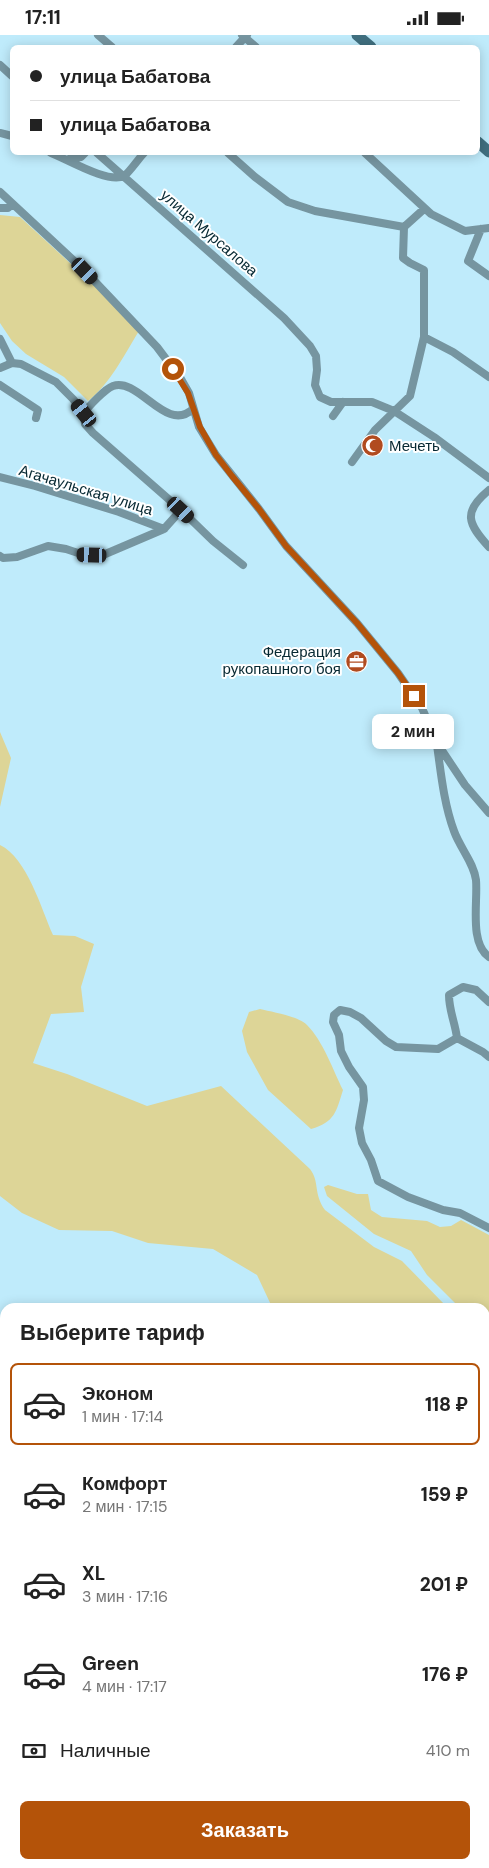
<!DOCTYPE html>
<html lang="ru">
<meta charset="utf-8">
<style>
:root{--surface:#fff;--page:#f2f2f2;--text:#222;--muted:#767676;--line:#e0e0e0;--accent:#b45309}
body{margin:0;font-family:"DM Sans",sans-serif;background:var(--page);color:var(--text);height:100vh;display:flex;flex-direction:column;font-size:19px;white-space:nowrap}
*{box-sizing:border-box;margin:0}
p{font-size:16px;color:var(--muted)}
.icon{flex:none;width:28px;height:28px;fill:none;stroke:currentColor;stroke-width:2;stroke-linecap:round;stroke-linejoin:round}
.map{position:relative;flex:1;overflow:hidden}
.panel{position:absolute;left:0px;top:1268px;width:490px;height:566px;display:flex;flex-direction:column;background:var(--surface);border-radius:15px 15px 0 0;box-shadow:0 2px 12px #0003}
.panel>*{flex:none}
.guide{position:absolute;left:10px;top:10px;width:470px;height:110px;border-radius:8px;box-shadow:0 2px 12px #0003;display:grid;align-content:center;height:110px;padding:0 20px;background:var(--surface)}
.end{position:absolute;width:22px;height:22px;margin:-11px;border:6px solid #b45309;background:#fff;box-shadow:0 0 0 2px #fff}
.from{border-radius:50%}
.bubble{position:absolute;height:35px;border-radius:8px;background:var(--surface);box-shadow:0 2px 12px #0003;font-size:16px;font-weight:800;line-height:35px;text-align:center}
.car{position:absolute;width:15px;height:30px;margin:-15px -8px;border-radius:6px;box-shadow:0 0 4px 1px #0007;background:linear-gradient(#222 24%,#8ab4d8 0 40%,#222 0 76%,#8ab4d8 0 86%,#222 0)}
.guide b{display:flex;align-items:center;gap:18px;height:48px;font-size:19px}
.guide b+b{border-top:1px solid var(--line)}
.guide i{width:12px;height:12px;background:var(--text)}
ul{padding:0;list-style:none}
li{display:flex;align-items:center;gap:15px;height:82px;margin:0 10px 8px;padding:0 10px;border:2px solid transparent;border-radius:8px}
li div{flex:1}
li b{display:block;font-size:19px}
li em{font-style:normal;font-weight:800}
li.selected{border-color:var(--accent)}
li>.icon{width:45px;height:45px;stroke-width:1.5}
h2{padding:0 20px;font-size:22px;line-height:60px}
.pay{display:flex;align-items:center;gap:12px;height:55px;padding:0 20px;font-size:19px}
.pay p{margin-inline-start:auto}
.primary-button{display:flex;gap:10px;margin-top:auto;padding:10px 20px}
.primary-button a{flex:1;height:58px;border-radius:8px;background:var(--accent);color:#fff;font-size:20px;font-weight:800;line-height:58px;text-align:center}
.status{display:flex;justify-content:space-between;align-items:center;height:35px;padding:0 25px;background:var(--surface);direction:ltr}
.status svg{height:14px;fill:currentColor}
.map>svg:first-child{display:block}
.green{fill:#ddd597}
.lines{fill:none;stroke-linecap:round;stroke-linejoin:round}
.minor{stroke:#7695a0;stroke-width:8}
.secondary{stroke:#406f7f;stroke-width:11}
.route{stroke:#b45309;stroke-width:6}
.labels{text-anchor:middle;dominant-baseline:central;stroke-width:4;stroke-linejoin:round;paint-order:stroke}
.street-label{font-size:15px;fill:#062832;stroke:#fff}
.poi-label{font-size:15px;fill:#062832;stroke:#fff;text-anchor:start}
</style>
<div class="status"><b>17:11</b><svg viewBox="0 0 49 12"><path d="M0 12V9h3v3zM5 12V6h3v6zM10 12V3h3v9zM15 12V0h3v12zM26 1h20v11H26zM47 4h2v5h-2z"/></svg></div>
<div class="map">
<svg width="489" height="1833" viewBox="0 0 489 1833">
<rect width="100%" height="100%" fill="#bfebfb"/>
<path class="green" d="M0,180L20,182L107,262L139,296C124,320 110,349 88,366L64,342L26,319L12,306L0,288Z
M0,697L11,723L0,772Z
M0,810C27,823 41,873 53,900L75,901L94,909L81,952L84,977L51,979L33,1028L67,1039L147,1071L221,1051L310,1134C320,1147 313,1158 325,1175L374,1212L402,1226L447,1272H358L347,1269L345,1272H272L257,1240L213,1214L148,1208L112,1196L59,1195L22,1178L0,1161Z
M260,974C272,977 298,981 307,990C323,1006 333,1035 343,1055C336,1077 335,1087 311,1094L268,1055L247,1017L242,996L249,977Z
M328,1150L357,1159H368L371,1175L382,1182L427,1186L440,1192L451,1191L461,1185L489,1200V1323L485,1313V1272H459L427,1240L411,1216L374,1199L327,1161L324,1152Z
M485,1358L489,1361V1489L485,1488Z
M489,1505V1601L485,1600V1506Z
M0,1506L5,1515V1560L0,1555Z
M0,1631L5,1639V1829H317V1833H0Z
M485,1637H489V1668L485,1667Z"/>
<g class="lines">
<path class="minor" d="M98,0L112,12
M242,0L256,12
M236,12L247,0
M0,30L12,41
M0,98L12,101
M51,118C67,124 108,149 124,141C129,138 139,123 144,118
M97,118L284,283L310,311L316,321L317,335L315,350L320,362L331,367H372L394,376L434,402L489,443
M228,118L255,142L288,167L315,176L404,192L424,174
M365,118L431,179L465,196L489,193
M69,124L81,122L85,118
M0,157L85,236L157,312L181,344L189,358L199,392L216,420L259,474L286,511L357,588L398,638L422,673L437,708L465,750L489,778
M0,173H8L13,169
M481,194L468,226L489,241
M424,302L453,317L489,342
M0,304L12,328
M0,333L12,328L21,329L56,347L73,364L84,378L85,389L93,398L181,475L213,506L243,530
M0,350L38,375L36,383
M84,378C89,371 105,354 113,351C139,342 166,399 193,374
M333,381L343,367
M352,427L375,395L410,361L424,302V235L410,228L403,223L404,192
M0,442L35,451L119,477L164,494L181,475
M489,455C462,477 468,489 489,512
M0,521L3,523L17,522L48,511L66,514L81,519L103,520L164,494
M437,710C441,739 444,769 454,796C460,813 474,828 476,845C478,867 469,908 489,922
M457,1003L438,1014L396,1012L386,1006L361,983L350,977L340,975L334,980L333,987L339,1000L341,1016L349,1032L363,1052L364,1065L359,1093L362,1108L371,1125L378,1146L408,1162L443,1175L460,1178L489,1193
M457,1003C455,987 449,976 449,960L463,952L476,955L489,967
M457,1003L483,1017L489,1022
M485,1773L488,1778
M439,1833L441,1829"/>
<path class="secondary" d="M357,0L371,12
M478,107L489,117"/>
</g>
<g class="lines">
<path class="route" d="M173,334L188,358L200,392L216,420L232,441L259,474L286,511L357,588L398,638L414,661"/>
</g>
<defs>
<symbol id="mosque-disc" viewBox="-11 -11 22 22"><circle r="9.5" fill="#b14b1f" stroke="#fff"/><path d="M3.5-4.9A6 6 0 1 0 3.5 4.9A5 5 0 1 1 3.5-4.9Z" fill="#fff"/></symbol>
<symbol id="office-disc" viewBox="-11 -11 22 22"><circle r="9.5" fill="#b14b1f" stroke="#fff"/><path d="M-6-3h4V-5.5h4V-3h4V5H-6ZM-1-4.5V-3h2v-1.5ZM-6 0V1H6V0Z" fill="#fff"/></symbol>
</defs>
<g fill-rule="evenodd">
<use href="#mosque-disc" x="360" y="398" width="25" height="25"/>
<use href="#office-disc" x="344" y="614" width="25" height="25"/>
</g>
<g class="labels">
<g class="street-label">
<text transform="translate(209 198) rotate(41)">улица Мурсалова</text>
<text transform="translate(86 455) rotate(17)">Агачаульская улица</text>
</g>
<g class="poi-label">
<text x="389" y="411">Мечеть</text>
<text x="341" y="617" text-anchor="end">Федерация<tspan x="341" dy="17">рукопашного боя</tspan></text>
</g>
</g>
</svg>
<i class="end from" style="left:173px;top:334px"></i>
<i class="end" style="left:414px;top:661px"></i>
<div class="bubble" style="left:372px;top:679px;width:82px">2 мин</div>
<i class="car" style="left:85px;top:236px;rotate:136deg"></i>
<i class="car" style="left:84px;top:378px;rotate:321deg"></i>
<i class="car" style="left:181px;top:475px;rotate:133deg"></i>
<i class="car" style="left:92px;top:520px;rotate:272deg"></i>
<div class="guide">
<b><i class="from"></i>улица Бабатова</b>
<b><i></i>улица Бабатова</b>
</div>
<section class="panel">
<h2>Выберите тариф</h2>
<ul>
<li class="selected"><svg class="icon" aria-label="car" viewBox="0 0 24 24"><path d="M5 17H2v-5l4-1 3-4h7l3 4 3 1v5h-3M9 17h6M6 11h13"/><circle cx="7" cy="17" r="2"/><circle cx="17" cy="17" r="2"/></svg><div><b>Эконом</b><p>1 мин · 17:14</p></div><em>118 ₽</em></li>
<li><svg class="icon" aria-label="car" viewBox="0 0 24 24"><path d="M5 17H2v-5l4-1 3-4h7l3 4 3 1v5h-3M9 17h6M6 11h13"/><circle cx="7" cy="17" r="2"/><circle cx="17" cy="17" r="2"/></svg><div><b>Комфорт</b><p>2 мин · 17:15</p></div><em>159 ₽</em></li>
<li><svg class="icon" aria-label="car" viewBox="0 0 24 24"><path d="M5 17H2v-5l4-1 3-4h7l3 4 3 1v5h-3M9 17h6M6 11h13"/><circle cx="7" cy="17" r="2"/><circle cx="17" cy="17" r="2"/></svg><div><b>XL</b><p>3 мин · 17:16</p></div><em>201 ₽</em></li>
<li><svg class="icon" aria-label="car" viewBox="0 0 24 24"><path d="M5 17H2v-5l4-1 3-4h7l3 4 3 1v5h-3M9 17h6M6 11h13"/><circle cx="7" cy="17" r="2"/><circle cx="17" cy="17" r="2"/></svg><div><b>Green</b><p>4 мин · 17:17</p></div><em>176 ₽</em></li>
</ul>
<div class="pay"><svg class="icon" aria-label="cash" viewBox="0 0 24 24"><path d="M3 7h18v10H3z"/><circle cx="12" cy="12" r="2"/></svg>Наличные<p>410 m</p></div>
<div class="primary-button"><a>Заказать</a></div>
</section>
</div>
